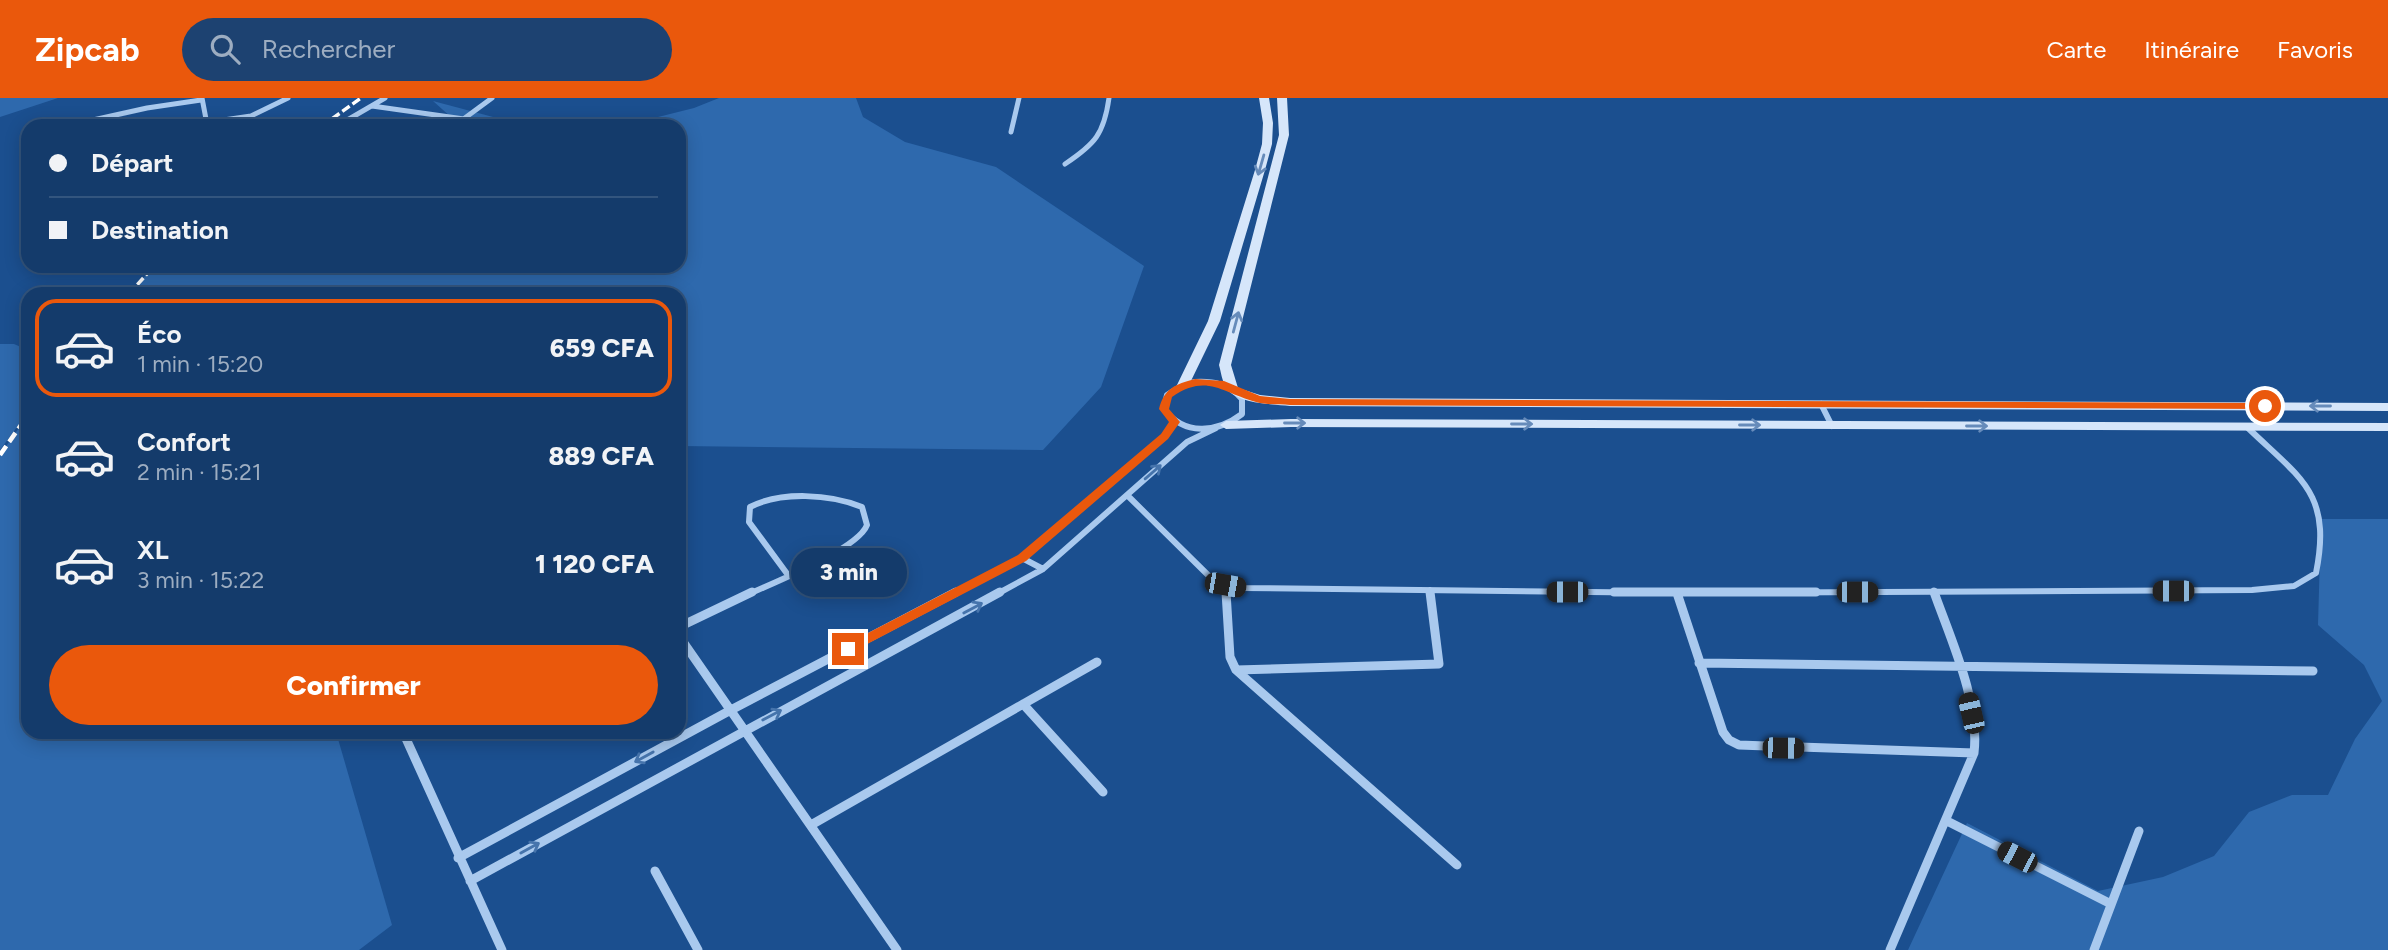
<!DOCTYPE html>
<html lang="fr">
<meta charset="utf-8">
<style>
:root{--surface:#143b6b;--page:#1d4271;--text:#f1f3f6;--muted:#9dadc1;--line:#33557e;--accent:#ea580c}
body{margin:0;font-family:Figtree,sans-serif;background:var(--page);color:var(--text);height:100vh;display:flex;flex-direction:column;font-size:26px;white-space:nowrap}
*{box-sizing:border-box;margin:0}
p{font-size:23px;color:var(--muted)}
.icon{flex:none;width:38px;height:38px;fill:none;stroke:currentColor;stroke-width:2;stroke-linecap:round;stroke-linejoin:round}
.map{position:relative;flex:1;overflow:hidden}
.side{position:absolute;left:21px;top:189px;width:665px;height:452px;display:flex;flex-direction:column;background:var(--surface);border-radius:21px;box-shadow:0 4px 18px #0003,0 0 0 2px var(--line)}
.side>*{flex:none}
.top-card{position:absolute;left:21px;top:21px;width:665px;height:154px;border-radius:21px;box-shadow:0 4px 18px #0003,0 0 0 2px var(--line);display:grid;align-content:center;height:154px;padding:0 28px;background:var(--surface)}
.end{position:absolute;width:32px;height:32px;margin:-16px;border:9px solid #ea580c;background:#fff;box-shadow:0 0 0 4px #fff}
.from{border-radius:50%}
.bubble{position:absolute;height:49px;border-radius:24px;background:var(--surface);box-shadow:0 4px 18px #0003,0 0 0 2px var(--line);font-size:23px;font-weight:800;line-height:49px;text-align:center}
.car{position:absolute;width:21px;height:42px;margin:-21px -10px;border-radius:9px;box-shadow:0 0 5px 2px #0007;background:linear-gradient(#222 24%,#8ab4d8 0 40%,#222 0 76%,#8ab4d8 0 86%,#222 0)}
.top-card b{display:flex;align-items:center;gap:24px;height:66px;font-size:26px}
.top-card b+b{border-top:2px solid var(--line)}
.top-card i{width:18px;height:18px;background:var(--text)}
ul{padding:12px 0 0;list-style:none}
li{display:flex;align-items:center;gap:21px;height:98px;margin:0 14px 10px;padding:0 14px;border:4px solid transparent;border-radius:21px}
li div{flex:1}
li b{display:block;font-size:26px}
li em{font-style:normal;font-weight:800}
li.selected{border-color:var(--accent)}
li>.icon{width:63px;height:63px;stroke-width:1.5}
.primary-button{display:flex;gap:14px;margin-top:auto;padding:14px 28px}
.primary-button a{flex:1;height:80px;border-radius:42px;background:var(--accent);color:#fff;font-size:28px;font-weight:800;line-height:80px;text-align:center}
header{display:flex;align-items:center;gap:42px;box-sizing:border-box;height:98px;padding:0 35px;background:var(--accent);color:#fff}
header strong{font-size:33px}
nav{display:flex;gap:38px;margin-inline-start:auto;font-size:24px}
.search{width:490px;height:63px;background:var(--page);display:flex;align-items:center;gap:18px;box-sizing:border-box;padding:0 24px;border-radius:38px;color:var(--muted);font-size:26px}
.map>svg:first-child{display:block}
.green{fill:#2e69ad}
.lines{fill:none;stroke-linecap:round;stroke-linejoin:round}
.street-far2{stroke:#a9c9ee;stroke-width:5}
.street-far1{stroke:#a9c9ee;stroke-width:6}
.street{stroke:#a9c9ee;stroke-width:9}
.secondary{fill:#d6e6fa;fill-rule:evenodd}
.rail-far1{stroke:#fff;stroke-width:3.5;stroke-dasharray:9 3.5;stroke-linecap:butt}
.rail{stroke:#fff;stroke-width:4.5;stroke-dasharray:11 5;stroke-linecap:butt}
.oneway{stroke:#668bba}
.oneway2{stroke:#4674ac}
.route{fill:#ea580c}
</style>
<header>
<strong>Zipcab</strong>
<div class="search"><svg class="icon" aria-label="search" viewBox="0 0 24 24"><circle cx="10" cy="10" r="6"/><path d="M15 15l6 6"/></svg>Rechercher</div>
<nav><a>Carte</a><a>Itinéraire</a><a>Favoris</a></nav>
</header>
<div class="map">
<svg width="2388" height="852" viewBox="0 0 2388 852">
<rect width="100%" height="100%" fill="#1b4f8f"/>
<path class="green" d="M0,0H58L0,19Z
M719,0H856L863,19L905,44L996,69L1144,168L1101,289L1043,352L679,348V196H129L154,168H679V28H622L694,10Z
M433,3L523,27L535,28H461Z
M0,246H14L28,252V314L0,352Z
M28,317V634H336L392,827L359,852H0V357Z
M2321,421H2388V852H1908L1967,725L2098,793L2163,779L2214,758L2249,714L2292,697H2328L2355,641L2382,603L2364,567L2318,527Z"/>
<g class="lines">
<path class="street-far2" d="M202,0L206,21L230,28
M372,8L464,21
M210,24L251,18L288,0
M66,28L147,10L201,2
M337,28L385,0
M454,28L492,0
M1011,34L1019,0
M1065,66C1095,46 1104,36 1109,0"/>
<path class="street-far1" d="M1195,284C1214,283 1229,286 1242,301V316C1217,335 1184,338 1164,311L1167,297L1183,287Z
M1821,306L1832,328
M1127,397L1209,478L1225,487L1243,490L1677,495L2252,492L2294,488L2316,475C2332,395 2301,381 2248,330
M1022,460L1043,471
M1225,487L1226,496
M1430,492V496
M749,496C775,484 858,451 867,427L862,409C830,396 781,393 750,409L749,424L788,477
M953,496L1022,460L1165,338L1174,324
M997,496L1043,471L1187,344L1216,330"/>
<path class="street" d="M1226,494L1230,559L1236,572L1457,767
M1614,494H1816
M1677,495L1723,634L1729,642L1739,647L1974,655
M679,529L752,494
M679,538L897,852
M1699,565L2313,573
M1236,572L1439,566L1430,494
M1023,606L1103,694
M403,634L502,852
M1947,723L2111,806
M811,727L1097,564
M458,760L729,613L956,494
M655,773L698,852
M470,783L1000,494
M1890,852L1974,655C1980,604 1951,542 1934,494
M2094,852L2139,733"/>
<path class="secondary" d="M1259,0H1269L1273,25L1272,46L1265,72L1220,223L1189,287L1187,290H1179L1177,287L1208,223L1255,72L1262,46L1263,25Z
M1277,0H1287L1289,37L1231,267L1238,290L1260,297L1290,300L2388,305V313L1290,308C1271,306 1236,306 1226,289C1222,283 1221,274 1219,267L1279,37Z
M1291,321L2388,325V333L1291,329L1226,331L1220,327L1226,323Z"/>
<path class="rail-far1" d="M322,28L361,0
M129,196L154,168"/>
<path class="rail" d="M0,357L28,317"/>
</g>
<defs><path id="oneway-shaft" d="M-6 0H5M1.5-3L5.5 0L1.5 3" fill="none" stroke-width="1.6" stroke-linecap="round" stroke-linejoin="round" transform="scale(1.75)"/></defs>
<g class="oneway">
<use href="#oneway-shaft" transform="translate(1261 67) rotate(106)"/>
<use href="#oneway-shaft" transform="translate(1236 224) rotate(-75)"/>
<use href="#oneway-shaft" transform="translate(2320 308) rotate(-180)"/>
<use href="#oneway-shaft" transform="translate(1295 325)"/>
<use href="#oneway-shaft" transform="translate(1522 326)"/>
<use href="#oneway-shaft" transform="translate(1750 327)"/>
<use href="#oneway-shaft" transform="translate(1977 328)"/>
</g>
<g class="oneway2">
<use href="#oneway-shaft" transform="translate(1153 374) rotate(-41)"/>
<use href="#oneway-shaft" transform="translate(973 510) rotate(-28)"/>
<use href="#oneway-shaft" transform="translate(772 617) rotate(-28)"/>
<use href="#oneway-shaft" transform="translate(644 659) rotate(151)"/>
<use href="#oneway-shaft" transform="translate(530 750) rotate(-29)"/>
</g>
<path class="route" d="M1195,281L1224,283L1260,298L1290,301L2265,305L2270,308L2265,311L1290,307C1279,306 1267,307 1256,304C1222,295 1207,275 1172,299L1169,311L1180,324L1168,341L1026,463L852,554H843V548L1018,457L1161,336L1169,324L1159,311C1164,291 1175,286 1195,281Z"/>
</svg>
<i class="end from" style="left:2265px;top:308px"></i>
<i class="end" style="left:848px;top:551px"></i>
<div class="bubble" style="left:791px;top:450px;width:116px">3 min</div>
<i class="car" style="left:1225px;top:487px;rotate:100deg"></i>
<i class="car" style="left:2173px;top:493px;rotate:270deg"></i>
<i class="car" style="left:1567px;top:494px;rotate:270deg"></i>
<i class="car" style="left:1857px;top:494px;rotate:90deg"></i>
<i class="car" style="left:1971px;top:615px;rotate:347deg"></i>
<i class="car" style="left:1783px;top:650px;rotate:91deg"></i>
<i class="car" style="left:2017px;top:759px;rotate:297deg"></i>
<div class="top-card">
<b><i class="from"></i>Départ</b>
<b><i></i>Destination</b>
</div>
<section class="side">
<ul>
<li class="selected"><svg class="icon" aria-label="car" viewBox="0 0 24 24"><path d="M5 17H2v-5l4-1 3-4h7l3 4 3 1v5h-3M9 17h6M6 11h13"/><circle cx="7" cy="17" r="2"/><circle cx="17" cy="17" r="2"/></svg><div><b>Éco</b><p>1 min · 15:20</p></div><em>659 CFA</em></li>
<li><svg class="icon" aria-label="car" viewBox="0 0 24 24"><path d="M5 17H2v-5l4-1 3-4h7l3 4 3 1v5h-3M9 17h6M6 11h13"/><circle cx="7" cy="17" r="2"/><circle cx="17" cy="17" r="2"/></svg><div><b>Confort</b><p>2 min · 15:21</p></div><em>889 CFA</em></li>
<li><svg class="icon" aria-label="car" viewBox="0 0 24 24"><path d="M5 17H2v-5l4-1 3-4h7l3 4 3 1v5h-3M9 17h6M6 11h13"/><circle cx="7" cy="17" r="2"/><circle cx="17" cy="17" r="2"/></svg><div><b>XL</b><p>3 min · 15:22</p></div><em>1 120 CFA</em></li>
</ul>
<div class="primary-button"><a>Confirmer</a></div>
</section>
</div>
